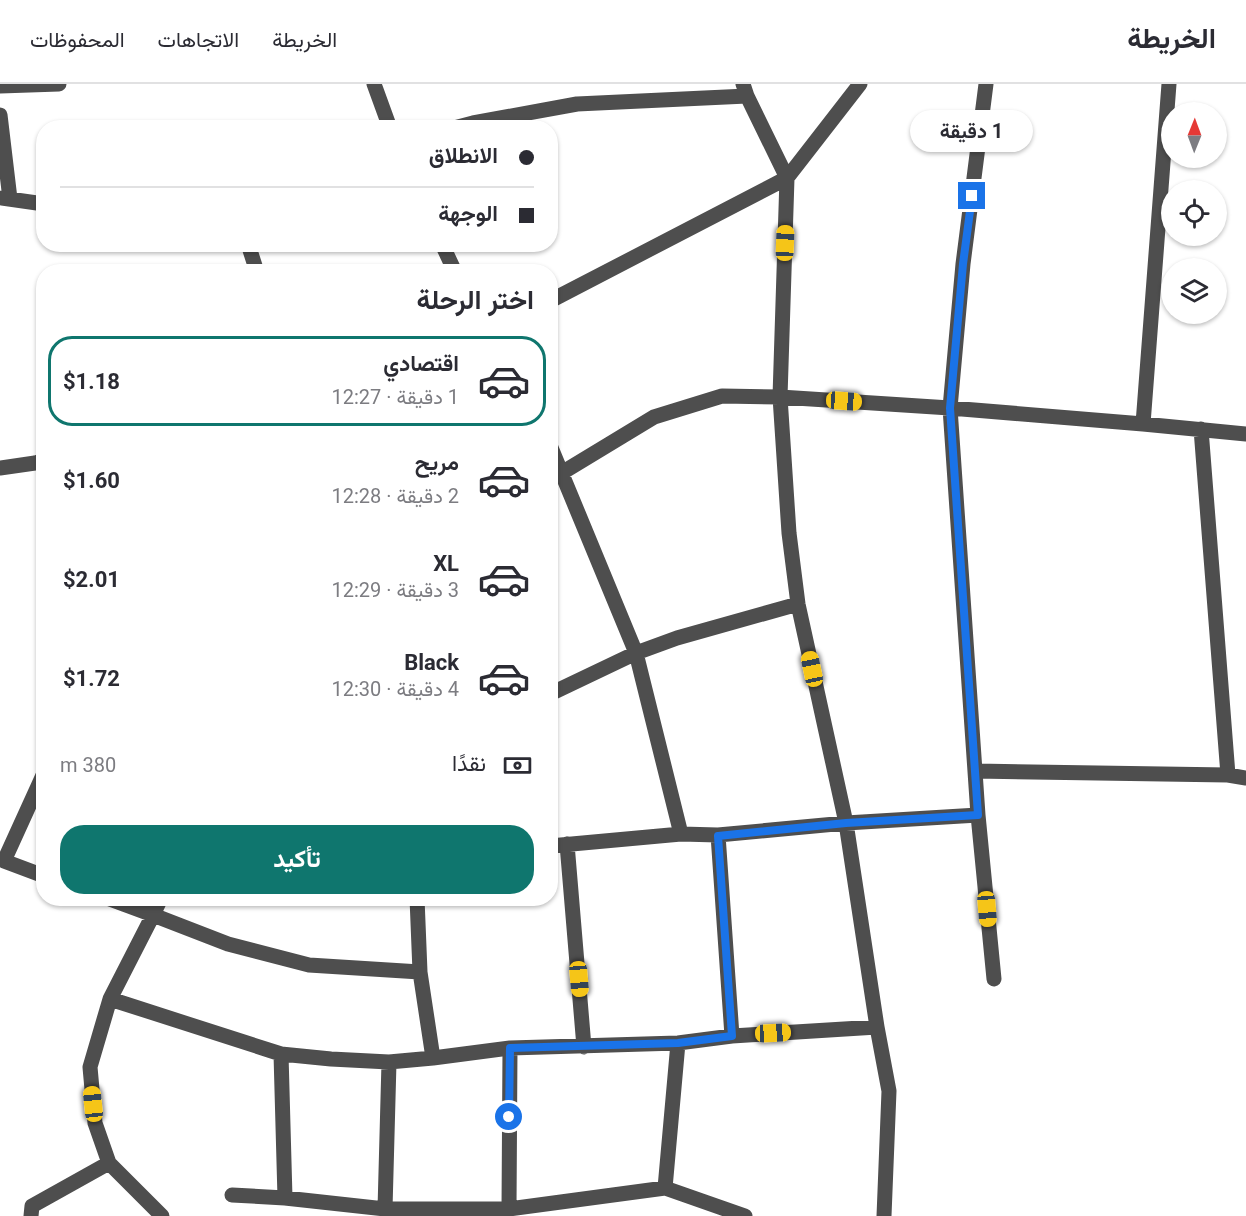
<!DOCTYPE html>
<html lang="ar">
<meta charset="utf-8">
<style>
:root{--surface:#fff;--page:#f2f2f3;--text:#2b2b33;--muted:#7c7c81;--line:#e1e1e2;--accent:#0f766e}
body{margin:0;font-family:Roboto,Vazirmatn,sans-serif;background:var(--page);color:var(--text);direction:rtl;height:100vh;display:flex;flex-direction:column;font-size:22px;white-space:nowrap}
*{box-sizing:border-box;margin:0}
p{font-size:20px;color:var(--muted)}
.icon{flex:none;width:33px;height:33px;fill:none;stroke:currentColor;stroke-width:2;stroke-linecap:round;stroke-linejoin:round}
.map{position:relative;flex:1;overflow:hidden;direction:ltr}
.sheet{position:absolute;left:36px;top:180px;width:522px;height:642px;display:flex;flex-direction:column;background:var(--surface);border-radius:24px;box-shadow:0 2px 4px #0004;direction:rtl}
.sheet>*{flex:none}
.top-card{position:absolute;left:36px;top:36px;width:522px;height:132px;border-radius:24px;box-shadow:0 2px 4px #0004;direction:rtl;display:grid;align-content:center;height:132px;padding:0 24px;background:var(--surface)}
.needle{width:39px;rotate:1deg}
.buttons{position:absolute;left:1161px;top:18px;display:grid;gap:12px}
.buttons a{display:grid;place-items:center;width:66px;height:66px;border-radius:50%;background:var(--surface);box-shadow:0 2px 4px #0004;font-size:30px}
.end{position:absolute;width:27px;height:27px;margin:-14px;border:8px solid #1a73e8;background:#fff;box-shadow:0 0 0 3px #fff}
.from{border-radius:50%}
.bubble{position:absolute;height:42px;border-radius:21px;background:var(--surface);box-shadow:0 2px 4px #0004;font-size:20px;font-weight:700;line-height:42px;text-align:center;direction:rtl}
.car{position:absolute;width:18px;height:36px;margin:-18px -9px;border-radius:8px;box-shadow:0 0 4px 2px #0007;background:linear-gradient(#f5c518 24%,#345 0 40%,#f5c518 0 76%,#345 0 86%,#f5c518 0)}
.top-card b{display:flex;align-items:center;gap:21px;height:57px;font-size:22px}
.top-card b+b{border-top:2px solid var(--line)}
.top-card i{width:15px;height:15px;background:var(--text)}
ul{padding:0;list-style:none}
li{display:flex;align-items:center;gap:18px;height:90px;margin:0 12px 9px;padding:0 12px;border:3px solid transparent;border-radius:24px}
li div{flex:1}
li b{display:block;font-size:22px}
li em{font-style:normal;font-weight:700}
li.on{border-color:var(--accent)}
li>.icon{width:54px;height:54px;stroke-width:1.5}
h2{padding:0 24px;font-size:27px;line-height:72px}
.pay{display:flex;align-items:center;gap:15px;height:66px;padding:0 24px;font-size:22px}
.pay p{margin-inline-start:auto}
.primary-button{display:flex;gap:12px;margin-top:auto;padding:12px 24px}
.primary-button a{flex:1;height:69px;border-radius:24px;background:var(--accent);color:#fff;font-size:24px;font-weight:700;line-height:69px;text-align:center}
header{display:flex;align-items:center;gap:36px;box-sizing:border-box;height:84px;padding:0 30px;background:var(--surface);border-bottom:2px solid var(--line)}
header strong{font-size:28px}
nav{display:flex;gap:33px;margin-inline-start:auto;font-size:21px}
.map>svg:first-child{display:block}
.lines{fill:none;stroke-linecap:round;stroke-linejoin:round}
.minor{stroke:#4e4e4e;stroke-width:15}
.route{stroke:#1a73e8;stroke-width:8}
</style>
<header>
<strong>الخريطة</strong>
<nav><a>الخريطة</a><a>الاتجاهات</a><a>المحفوظات</a></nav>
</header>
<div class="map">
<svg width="1246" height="1132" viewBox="0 0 1246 1132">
<rect width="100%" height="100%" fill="#fff"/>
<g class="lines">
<path class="minor" d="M374,0L390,44
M743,0L747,12L787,94L780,313L789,449L798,520L846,739L877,943L889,1007L884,1132
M986,0L963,180L950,324L978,731L994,895
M0,2L59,0
M0,31L10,115
M454,44L473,39L577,20L747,12
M2,114L44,120
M248,160L257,188
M442,160L455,188
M550,217L787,94L860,0
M1143,340L1169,0
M1201,345L1228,691
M550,361L636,569L681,750
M0,384L35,379L44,376
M550,396L654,333L722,312L780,313L950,324L1143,340L1246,350
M550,610L636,569L677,554L798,520
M976,687L1228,691L1246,694
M44,689L4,777L44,792
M718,751L732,952
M567,760L584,963
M550,762L681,750L718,751L846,739L978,731
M107,814L153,831L161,814
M417,814L420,888L433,974L510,964L678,959L732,952L877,943
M110,915L281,970L331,975L389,978L433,974
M281,970L285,1114
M665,1104L678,959
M232,1111L285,1114L385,1125H509L665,1104L745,1132
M385,1125L389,978
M509,1125L510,964
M31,1132L32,1122L109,1079
M162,1132L109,1079L95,1039L90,983L110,915L153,831L228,860L309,881L420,888"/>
</g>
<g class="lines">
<path class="route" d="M509,1033L510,964L678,959L732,952L718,752L846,739L978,731L950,324L963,180L972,112"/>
</g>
</svg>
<div class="buttons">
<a><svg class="needle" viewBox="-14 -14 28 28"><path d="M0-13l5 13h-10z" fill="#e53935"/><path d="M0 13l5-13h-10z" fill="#7c7c81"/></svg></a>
<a><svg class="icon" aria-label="locate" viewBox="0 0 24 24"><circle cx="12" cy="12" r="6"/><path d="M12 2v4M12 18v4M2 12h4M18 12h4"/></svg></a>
<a><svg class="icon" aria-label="layers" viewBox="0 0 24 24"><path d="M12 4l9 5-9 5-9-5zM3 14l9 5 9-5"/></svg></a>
</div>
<i class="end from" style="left:509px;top:1033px"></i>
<i class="end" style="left:972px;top:112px"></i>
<div class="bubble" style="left:910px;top:26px;width:123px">1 دقيقة</div>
<i class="car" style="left:785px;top:159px;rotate:2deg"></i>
<i class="car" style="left:844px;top:317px;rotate:94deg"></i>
<i class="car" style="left:812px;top:585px;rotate:348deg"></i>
<i class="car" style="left:987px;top:825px;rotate:175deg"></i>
<i class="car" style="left:579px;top:895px;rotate:175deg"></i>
<i class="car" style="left:773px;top:949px;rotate:87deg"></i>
<i class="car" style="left:93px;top:1020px;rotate:354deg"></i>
<div class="top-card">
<b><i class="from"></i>الانطلاق</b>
<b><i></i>الوجهة</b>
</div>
<section class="sheet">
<h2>اختر الرحلة</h2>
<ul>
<li class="on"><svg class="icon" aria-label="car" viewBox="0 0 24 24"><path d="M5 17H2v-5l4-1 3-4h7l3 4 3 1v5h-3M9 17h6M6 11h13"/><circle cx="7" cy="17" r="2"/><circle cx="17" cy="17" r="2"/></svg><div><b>اقتصادي</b><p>1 دقيقة · 12:27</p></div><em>$1.18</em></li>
<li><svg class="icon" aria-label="car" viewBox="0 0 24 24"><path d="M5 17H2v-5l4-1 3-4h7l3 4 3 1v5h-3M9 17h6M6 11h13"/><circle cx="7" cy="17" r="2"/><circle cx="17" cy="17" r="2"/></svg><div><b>مريح</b><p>2 دقيقة · 12:28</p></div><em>$1.60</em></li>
<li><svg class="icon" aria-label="car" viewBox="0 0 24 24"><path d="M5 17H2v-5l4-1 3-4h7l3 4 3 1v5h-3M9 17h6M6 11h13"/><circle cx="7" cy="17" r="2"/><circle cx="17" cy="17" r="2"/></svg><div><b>XL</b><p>3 دقيقة · 12:29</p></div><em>$2.01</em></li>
<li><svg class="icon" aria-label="car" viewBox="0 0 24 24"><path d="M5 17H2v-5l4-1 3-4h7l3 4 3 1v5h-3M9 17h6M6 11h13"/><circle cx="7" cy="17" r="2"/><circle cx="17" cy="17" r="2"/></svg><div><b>Black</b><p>4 دقيقة · 12:30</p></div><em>$1.72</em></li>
</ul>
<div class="pay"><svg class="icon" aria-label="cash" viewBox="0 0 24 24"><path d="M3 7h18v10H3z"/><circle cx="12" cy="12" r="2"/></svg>نقدًا<p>380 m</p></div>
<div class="primary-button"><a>تأكيد</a></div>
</section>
</div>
